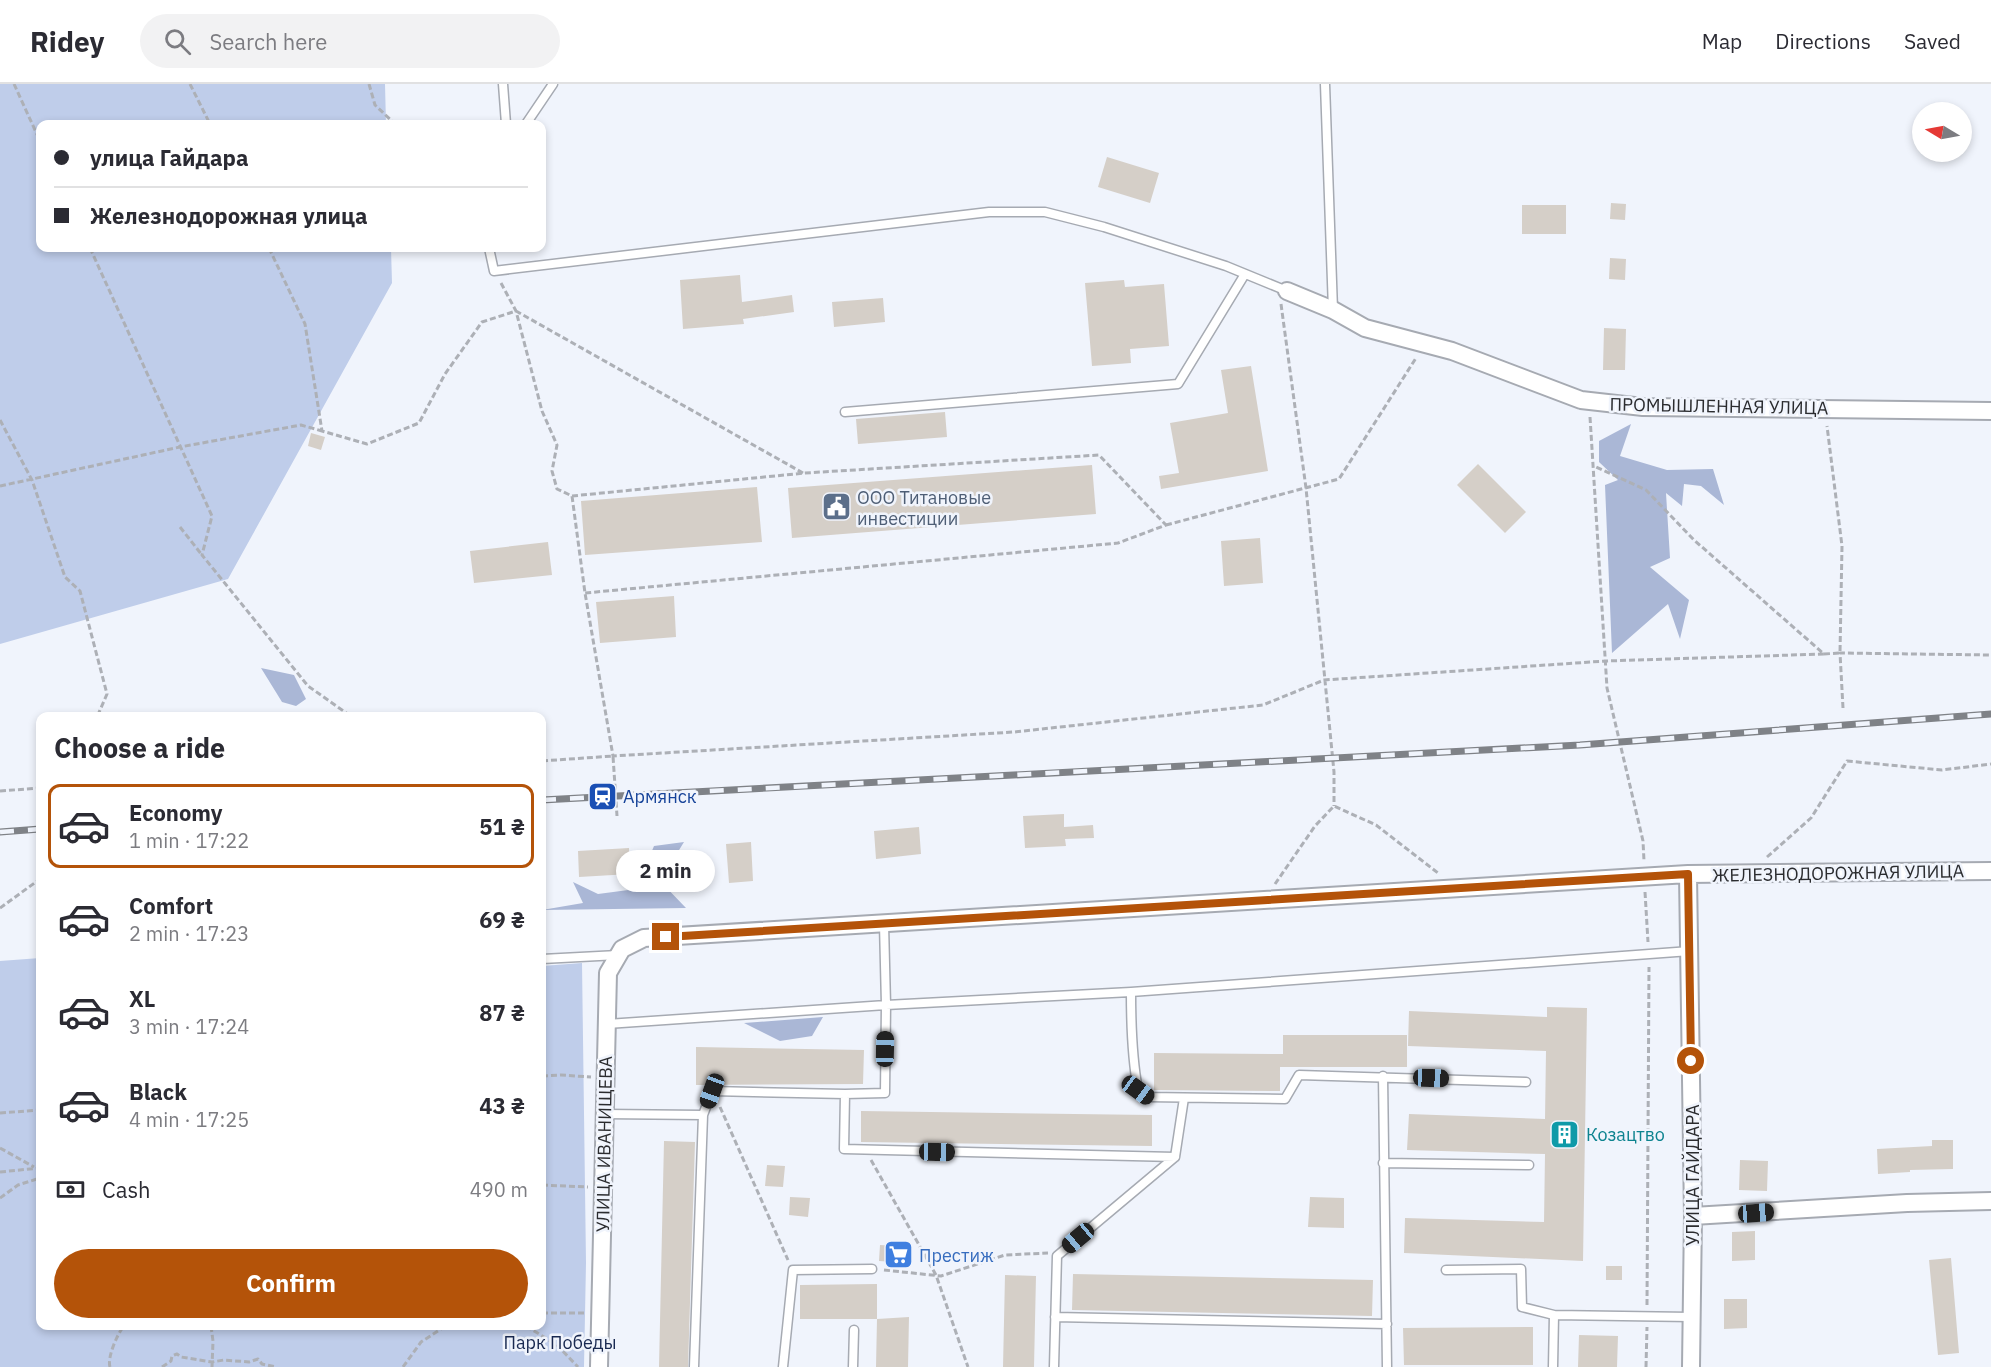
<!DOCTYPE html>
<meta charset="utf-8">
<style>
:root{--surface:#fff;--page:#f2f2f3;--text:#2b2b33;--muted:#7c7c81;--line:#e1e1e2;--accent:#b45309}
body{margin:0;font-family:"IBM Plex Sans",sans-serif;background:var(--page);color:var(--text);height:100vh;display:flex;flex-direction:column;font-size:22px;white-space:nowrap}
*{box-sizing:border-box;margin:0}
p{font-size:20px;color:var(--muted)}
.icon{flex:none;width:33px;height:33px;fill:none;stroke:currentColor;stroke-width:2;stroke-linecap:round;stroke-linejoin:round}
.map{position:relative;flex:1;overflow:hidden}
.details{position:absolute;left:36px;top:628px;width:510px;height:618px;display:flex;flex-direction:column;background:var(--surface);border-radius:12px;box-shadow:0 3px 9px #0003}
.details>*{flex:none}
.banner{position:absolute;left:36px;top:36px;width:510px;height:132px;border-radius:12px;box-shadow:0 3px 9px #0003;display:grid;align-content:center;height:132px;padding:0 18px;background:var(--surface)}
.needle{width:39px;rotate:280deg}
.tools{position:absolute;left:1912px;top:18px;display:grid;gap:12px}
.tools a{display:grid;place-items:center;width:60px;height:60px;border-radius:50%;background:var(--surface);box-shadow:0 3px 9px #0003;font-size:30px}
.end{position:absolute;width:27px;height:27px;margin:-14px;border:8px solid #b45309;background:#fff;box-shadow:0 0 0 3px #fff}
.from{border-radius:50%}
.bubble{position:absolute;height:42px;border-radius:21px;background:var(--surface);box-shadow:0 3px 9px #0003;font-size:20px;font-weight:800;line-height:42px;text-align:center}
.car{position:absolute;width:18px;height:36px;margin:-18px -9px;border-radius:8px;box-shadow:0 0 4px 2px #0007;background:linear-gradient(#222 24%,#8ab4d8 0 40%,#222 0 76%,#8ab4d8 0 86%,#222 0)}
.banner b{display:flex;align-items:center;gap:21px;height:57px;font-size:22px}
.banner b+b{border-top:2px solid var(--line)}
.banner i{width:15px;height:15px;background:var(--text)}
ul{padding:0;list-style:none}
li{display:flex;align-items:center;gap:18px;height:84px;margin:0 12px 9px;padding:0 6px;border:3px solid transparent;border-radius:12px}
li div{flex:1}
li b{display:block;font-size:22px}
li em{font-style:normal;font-weight:800}
li.selected{border-color:var(--accent)}
li>.icon{width:54px;height:54px;stroke-width:1.5}
h2{padding:0 18px;font-size:27px;line-height:72px}
.pay{display:flex;align-items:center;gap:15px;height:66px;padding:0 18px;font-size:22px}
.pay p{margin-inline-start:auto}
.button{display:flex;gap:12px;margin-top:auto;padding:12px 18px}
.button a{flex:1;height:69px;border-radius:36px;background:var(--accent);color:#fff;font-size:24px;font-weight:800;line-height:69px;text-align:center}
header{display:flex;align-items:center;gap:36px;box-sizing:border-box;height:84px;padding:0 30px;background:var(--surface);border-bottom:2px solid var(--line)}
header strong{font-size:28px}
nav{display:flex;gap:33px;margin-inline-start:auto;font-size:21px}
.search{width:420px;height:54px;background:var(--page);display:flex;align-items:center;gap:15px;box-sizing:border-box;padding:0 21px;border-radius:33px;color:var(--muted);font-size:22px}
.map>svg:first-child{display:block}
.green{fill:#bfcdea}
.forest{fill:#aab7d6}
.building{fill:#d5cfc8}
.lines{fill:none;stroke-linecap:round;stroke-linejoin:round}
.lane-casing{stroke:#a6aab2;stroke-width:11}
.street-casing{stroke:#a6aab2;stroke-width:20}
.path{stroke:#adb0b6;stroke-width:3;stroke-dasharray:6 3;stroke-linecap:butt}
.lane{stroke:#fff;stroke-width:8}
.street{stroke:#fff;stroke-width:16}
.rail-casing{stroke:#7f8287;stroke-width:7}
.rail{stroke:#f0f4fc;stroke-width:4.5;stroke-dasharray:14;stroke-linecap:butt}
.route{stroke:#b45309;stroke-width:8}
.labels{text-anchor:middle;dominant-baseline:central;stroke-width:5;stroke-linejoin:round;paint-order:stroke}
.street-label{font-size:18px;fill:#2b2c2f;stroke:#f0f4fc}
.service-label{font-size:18px;fill:#4e5e75;stroke:#f0f4fc;text-anchor:start}
.transit-label{font-size:18px;fill:#164399;stroke:#f0f4fc;text-anchor:start}
.culture-label{font-size:18px;fill:#0d838f;stroke:#f0f4fc;text-anchor:start}
.shop-label{font-size:18px;fill:#366cbe;stroke:#f0f4fc;text-anchor:start}
.park-label{font-size:18px;fill:#192951;stroke:#f0f4fc}
</style>
<header>
<strong>Ridey</strong>
<div class="search"><svg class="icon" aria-label="search" viewBox="0 0 24 24"><circle cx="10" cy="10" r="6"/><path d="M15 15l6 6"/></svg>Search here</div>
<nav><a>Map</a><a>Directions</a><a>Saved</a></nav>
</header>
<div class="map">
<svg width="1991" height="1283" viewBox="0 0 1991 1283">
<rect width="100%" height="100%" fill="#f0f4fc"/>
<path class="green" d="M0,0H385L386,40H40V164H391L392,199L228,495L0,560Z
M40,874V1242H542V882L582,879L586,1179L584,1283H0V877Z"/>
<path class="forest" d="M1631,340L1620,372L1667,386L1713,385L1724,421L1701,402L1684,400L1682,422L1666,409L1670,474L1650,483L1689,516L1680,555L1668,520L1612,569L1605,401L1618,396L1599,378V357Z
M261,584L294,591L306,615L296,622L282,618Z
M684,758L660,797L686,824L542,826L583,819L573,798L598,810L636,805L654,762Z
M823,933L812,952L780,957L744,939Z"/>
<path class="building" d="M1107,73L1159,89L1150,119L1098,103Z
M1611,119L1626,120L1625,136L1610,135Z
M1522,121H1566V150H1522Z
M1610,174L1626,175L1625,196L1609,195Z
M740,191L742,218L792,211L794,228L743,235L744,240L683,245L680,196Z
M1124,196L1125,203L1164,200L1169,262L1130,265L1131,279L1092,282L1085,199Z
M883,214L885,238L834,243L832,218Z
M1604,244L1626,245L1625,286H1603Z
M1251,282L1268,387L1161,405L1159,392L1179,389L1170,339L1228,329L1221,286Z
M945,328L947,353L858,360L856,335Z
M311,349L325,353L321,366L308,362Z
M1478,380L1526,428L1505,449L1457,401Z
M1092,381L1096,430L792,454L788,404Z
M757,403L762,458L585,471L581,417Z
M1260,454L1263,499L1224,502L1221,457Z
M548,458L552,491L474,499L470,467Z
M674,512L676,553L600,559L596,518Z
M1064,730V743L1093,741L1094,754L1065,755L1066,762L1025,764L1023,732Z
M919,743L921,770L876,775L874,747Z
M751,758L753,797L729,799L726,760Z
M629,764L630,790L579,793L578,767Z
M1547,923L1587,924L1583,1177L1404,1169L1405,1134L1544,1138L1545,1070L1407,1066L1409,1030L1545,1035L1546,967L1408,962L1409,927L1547,933Z
M1283,951H1407V983H1280V1007L1154,1006V969L1283,970Z
M696,963L864,966L863,1000L696,1001Z
M861,1027L1152,1031V1062L861,1058Z
M1932,1056H1953V1085L1910,1086V1088L1878,1090L1877,1065L1932,1062Z
M664,1057L695,1058L688,1283H659Z
M1740,1076L1768,1077L1767,1107L1739,1106Z
M767,1081L785,1082L783,1103L765,1102Z
M790,1113L810,1114L808,1133L789,1131Z
M1310,1113L1344,1114V1144L1308,1143Z
M1755,1147V1176L1732,1177V1148Z
M880,1161L911,1163L910,1179L879,1177Z
M1951,1174L1959,1269L1938,1271L1929,1176Z
M1606,1182H1622V1196H1606Z
M1073,1190L1373,1196L1372,1232L1072,1226Z
M1005,1191L1036,1192L1034,1283H1003Z
M877,1200V1235H800V1201Z
M1724,1215H1747V1244L1724,1245Z
M909,1233L908,1283H876L877,1235Z
M1533,1243V1281H1404L1403,1244Z
M1579,1251L1618,1252L1617,1283H1578Z"/>
<g class="lines">
<defs>
<path id="lane" d="M503,0L506,40
M1325,0L1333,226
M526,40L553,0
M489,164L494,187L989,128H1045L1104,143L1226,182L1287,207
M845,328L1178,300L1245,190
M542,875L618,871
M1131,908C1131,940 1132,974 1138,1006L1148,1013L1285,1015L1299,991L1526,998
M607,940L886,921L1131,908L1690,867
M1383,992L1387,1283
M845,1010L844,1065L1175,1073L1184,1014
M604,1030L703,1031L712,1007L845,1010L885,1009L886,921L884,840
M1383,1079L1529,1081
M1446,1186L1521,1185L1522,1223L1554,1231
M1055,1233L1387,1240
M694,1283L703,1031
M783,1283L793,1186L872,1185
M853,1283L854,1246
M1054,1283L1057,1172L1175,1073
M1553,1283L1554,1231L1691,1233"/>
<path id="street" d="M1287,207L1333,226L1365,244L1452,267L1581,316L1643,323L1991,327
M1688,790L1693,1132L1691,1283
M1693,1132L1907,1119L1991,1117
M599,1283L608,889L622,865L644,854L1688,790L1991,787"/>
</defs>
<use href="#lane" class="lane-casing"/>
<use href="#street" class="street-casing"/>
<path class="path" d="M14,0L40,57
M190,0L210,40
M369,0L375,21L395,40
M90,164L212,432L202,471L308,602L352,633
M269,164L305,240L322,347L367,360L419,339L445,290L482,238L516,227L803,389
M501,199L516,227L542,327L557,361L552,387L557,405L572,412L585,509L613,672L1014,648L1263,621L1324,596L1606,577L1824,570L1694,456L1646,406L1594,382
M1281,220L1306,404L1334,688V722
M1590,333L1607,604L1643,757L1644,777
M0,336L32,396L65,493L80,507L107,610L97,633
M0,402L180,363L301,341L322,347
M572,412L805,389L1099,371L1166,441L1118,459L585,509
M1166,441L1339,395L1416,274
M180,443L202,471
M1824,570L1840,569L1842,462L1827,342
M1843,624L1840,569L1991,571
M542,677L613,672L617,732
M0,707L40,704
M1767,773L1811,734L1847,677L1942,686L1991,680
M1275,800L1315,742L1334,722L1376,741L1438,789
M1645,808L1648,858
M0,824L40,795
M542,992L561,991L591,993
M720,1023L788,1176
M0,1029L40,1026
M0,1064L34,1083
M871,1076L936,1191L968,1283
M0,1088L40,1084
M542,1101L588,1103
M0,1114L18,1101L40,1094
M884,1186L941,1192L1005,1171L1048,1169
M1647,1221L1649,883
M542,1229H585
M211,1242L213,1257L212,1283
M526,1242L557,1261L578,1283
M110,1283C107,1274 117,1250 124,1242
M162,1283L171,1277L172,1272L177,1270L181,1273L212,1278L224,1276L249,1278L258,1275L262,1280L276,1283
M403,1283L421,1258L444,1243L449,1242
M1646,1283L1647,1243"/>
<use href="#lane" class="lane"/>
<use href="#street" class="street"/>
<defs>
<path id="rail" d="M542,716L1580,661L1991,630
M0,748L40,745"/>
</defs>
<use href="#rail" class="rail-casing"/>
<use href="#rail" class="rail"/>
</g>
<g class="lines">
<path class="route" d="M666,853L1688,790L1691,977"/>
</g>
<defs>
<symbol id="civic-square" viewBox="-11 -11 22 22"><rect x="-9" y="-9" width="18" height="18" rx="4" fill="#5c6f8a" stroke="#f0f4fc"/><path d="M-.6-6.5H3V-4.5H.6V-3L4-1V1h2V6H-6V1h2V-1L-.6-3ZM-1.2 2.5V6h2.4V2.5Z" fill="#fff"/></symbol>
<symbol id="station-square" viewBox="-11 -11 22 22"><rect x="-9" y="-9" width="18" height="18" rx="4" fill="#1a4fb4" stroke="#f0f4fc"/><path d="M-3-6H3Q5-6 5-4V2Q5 4 3 4L4.5 6H3L1.5 4h-3L-3 6H-4.5L-3 4Q-5 4-5 2V-4Q-5-6-3-6ZM-3.5-4v3h7v-3ZM-3.5 1v1.5H-2V1ZM2 1v1.5H3.5V1Z" fill="#fff"/></symbol>
<symbol id="building-square" viewBox="-11 -11 22 22"><rect x="-9" y="-9" width="18" height="18" rx="4" fill="#0f9aa8" stroke="#f0f4fc"/><path d="M-4-6H4V6H1V3H-1V6H-4ZM-2.5-4.3h1.7v1.8h-1.7ZM.8-4.3h1.7v1.8H.8ZM-2.5-1h1.7V.8h-1.7ZM.8-1h1.7V.8H.8Z" fill="#fff"/></symbol>
<symbol id="supermarket-square" viewBox="-11 -11 22 22"><rect x="-9" y="-9" width="18" height="18" rx="4" fill="#3f7fe0" stroke="#f0f4fc"/><path d="M-6-5.5h2.5l.6 2H6L4.5 2H-2.5L-4.4-4H-6ZM-1.5 3.2a1.3 1.3 0 1 0 .1 0ZM3 3.2a1.3 1.3 0 1 0 .1 0Z" fill="#fff"/></symbol>
</defs>
<g fill-rule="evenodd">
<use href="#civic-square" x="820" y="406" width="33" height="33"/>
<use href="#station-square" x="586" y="696" width="33" height="33"/>
<use href="#building-square" x="1548" y="1034" width="33" height="33"/>
<use href="#supermarket-square" x="882" y="1154" width="33" height="33"/>
</g>
<g class="labels">
<g class="street-label">
<text transform="translate(1719 322) rotate(1)">ПРОМЫШЛЕННАЯ УЛИЦА</text>
<text transform="translate(1838 789) rotate(-1)">ЖЕЛЕЗНОДОРОЖНАЯ УЛИЦА</text>
<text transform="translate(604 1060) rotate(-89)">УЛИЦА ИВАНИЩЕВА</text>
<text transform="translate(1692 1091) rotate(-90)">УЛИЦА ГАЙДАРА</text>
</g>
<g class="service-label">
<text x="857" y="413">ООО Титановые<tspan x="857" dy="21">инвестиции</tspan></text>
</g>
<g class="transit-label">
<text x="623" y="712">Армянск</text>
</g>
<g class="culture-label">
<text x="1586" y="1050">Козацтво</text>
</g>
<g class="shop-label">
<text x="919" y="1171">Престиж</text>
</g>
<g class="park-label">
<text x="560" y="1258">Парк Победы</text>
</g>
</g>
</svg>
<div class="tools">
<a><svg class="needle" viewBox="-14 -14 28 28"><path d="M0-13l5 13h-10z" fill="#e53935"/><path d="M0 13l5-13h-10z" fill="#7c7c81"/></svg></a>
</div>
<i class="end from" style="left:1691px;top:977px"></i>
<i class="end" style="left:666px;top:853px"></i>
<div class="bubble" style="left:616px;top:766px;width:99px">2 min</div>
<i class="car" style="left:885px;top:965px;rotate:1deg"></i>
<i class="car" style="left:1431px;top:994px;rotate:92deg"></i>
<i class="car" style="left:1138px;top:1006px;rotate:126deg"></i>
<i class="car" style="left:712px;top:1007px;rotate:200deg"></i>
<i class="car" style="left:937px;top:1068px;rotate:91deg"></i>
<i class="car" style="left:1756px;top:1129px;rotate:86deg"></i>
<i class="car" style="left:1078px;top:1154px;rotate:230deg"></i>
<div class="banner">
<b><i class="from"></i>улица Гайдара</b>
<b><i></i>Железнодорожная улица</b>
</div>
<section class="details">
<h2>Choose a ride</h2>
<ul>
<li class="selected"><svg class="icon" aria-label="car" viewBox="0 0 24 24"><path d="M5 17H2v-5l4-1 3-4h7l3 4 3 1v5h-3M9 17h6M6 11h13"/><circle cx="7" cy="17" r="2"/><circle cx="17" cy="17" r="2"/></svg><div><b>Economy</b><p>1 min · 17:22</p></div><em>51 ₴</em></li>
<li><svg class="icon" aria-label="car" viewBox="0 0 24 24"><path d="M5 17H2v-5l4-1 3-4h7l3 4 3 1v5h-3M9 17h6M6 11h13"/><circle cx="7" cy="17" r="2"/><circle cx="17" cy="17" r="2"/></svg><div><b>Comfort</b><p>2 min · 17:23</p></div><em>69 ₴</em></li>
<li><svg class="icon" aria-label="car" viewBox="0 0 24 24"><path d="M5 17H2v-5l4-1 3-4h7l3 4 3 1v5h-3M9 17h6M6 11h13"/><circle cx="7" cy="17" r="2"/><circle cx="17" cy="17" r="2"/></svg><div><b>XL</b><p>3 min · 17:24</p></div><em>87 ₴</em></li>
<li><svg class="icon" aria-label="car" viewBox="0 0 24 24"><path d="M5 17H2v-5l4-1 3-4h7l3 4 3 1v5h-3M9 17h6M6 11h13"/><circle cx="7" cy="17" r="2"/><circle cx="17" cy="17" r="2"/></svg><div><b>Black</b><p>4 min · 17:25</p></div><em>43 ₴</em></li>
</ul>
<div class="pay"><svg class="icon" aria-label="cash" viewBox="0 0 24 24"><path d="M3 7h18v10H3z"/><circle cx="12" cy="12" r="2"/></svg>Cash<p>490 m</p></div>
<div class="button"><a>Confirm</a></div>
</section>
</div>
